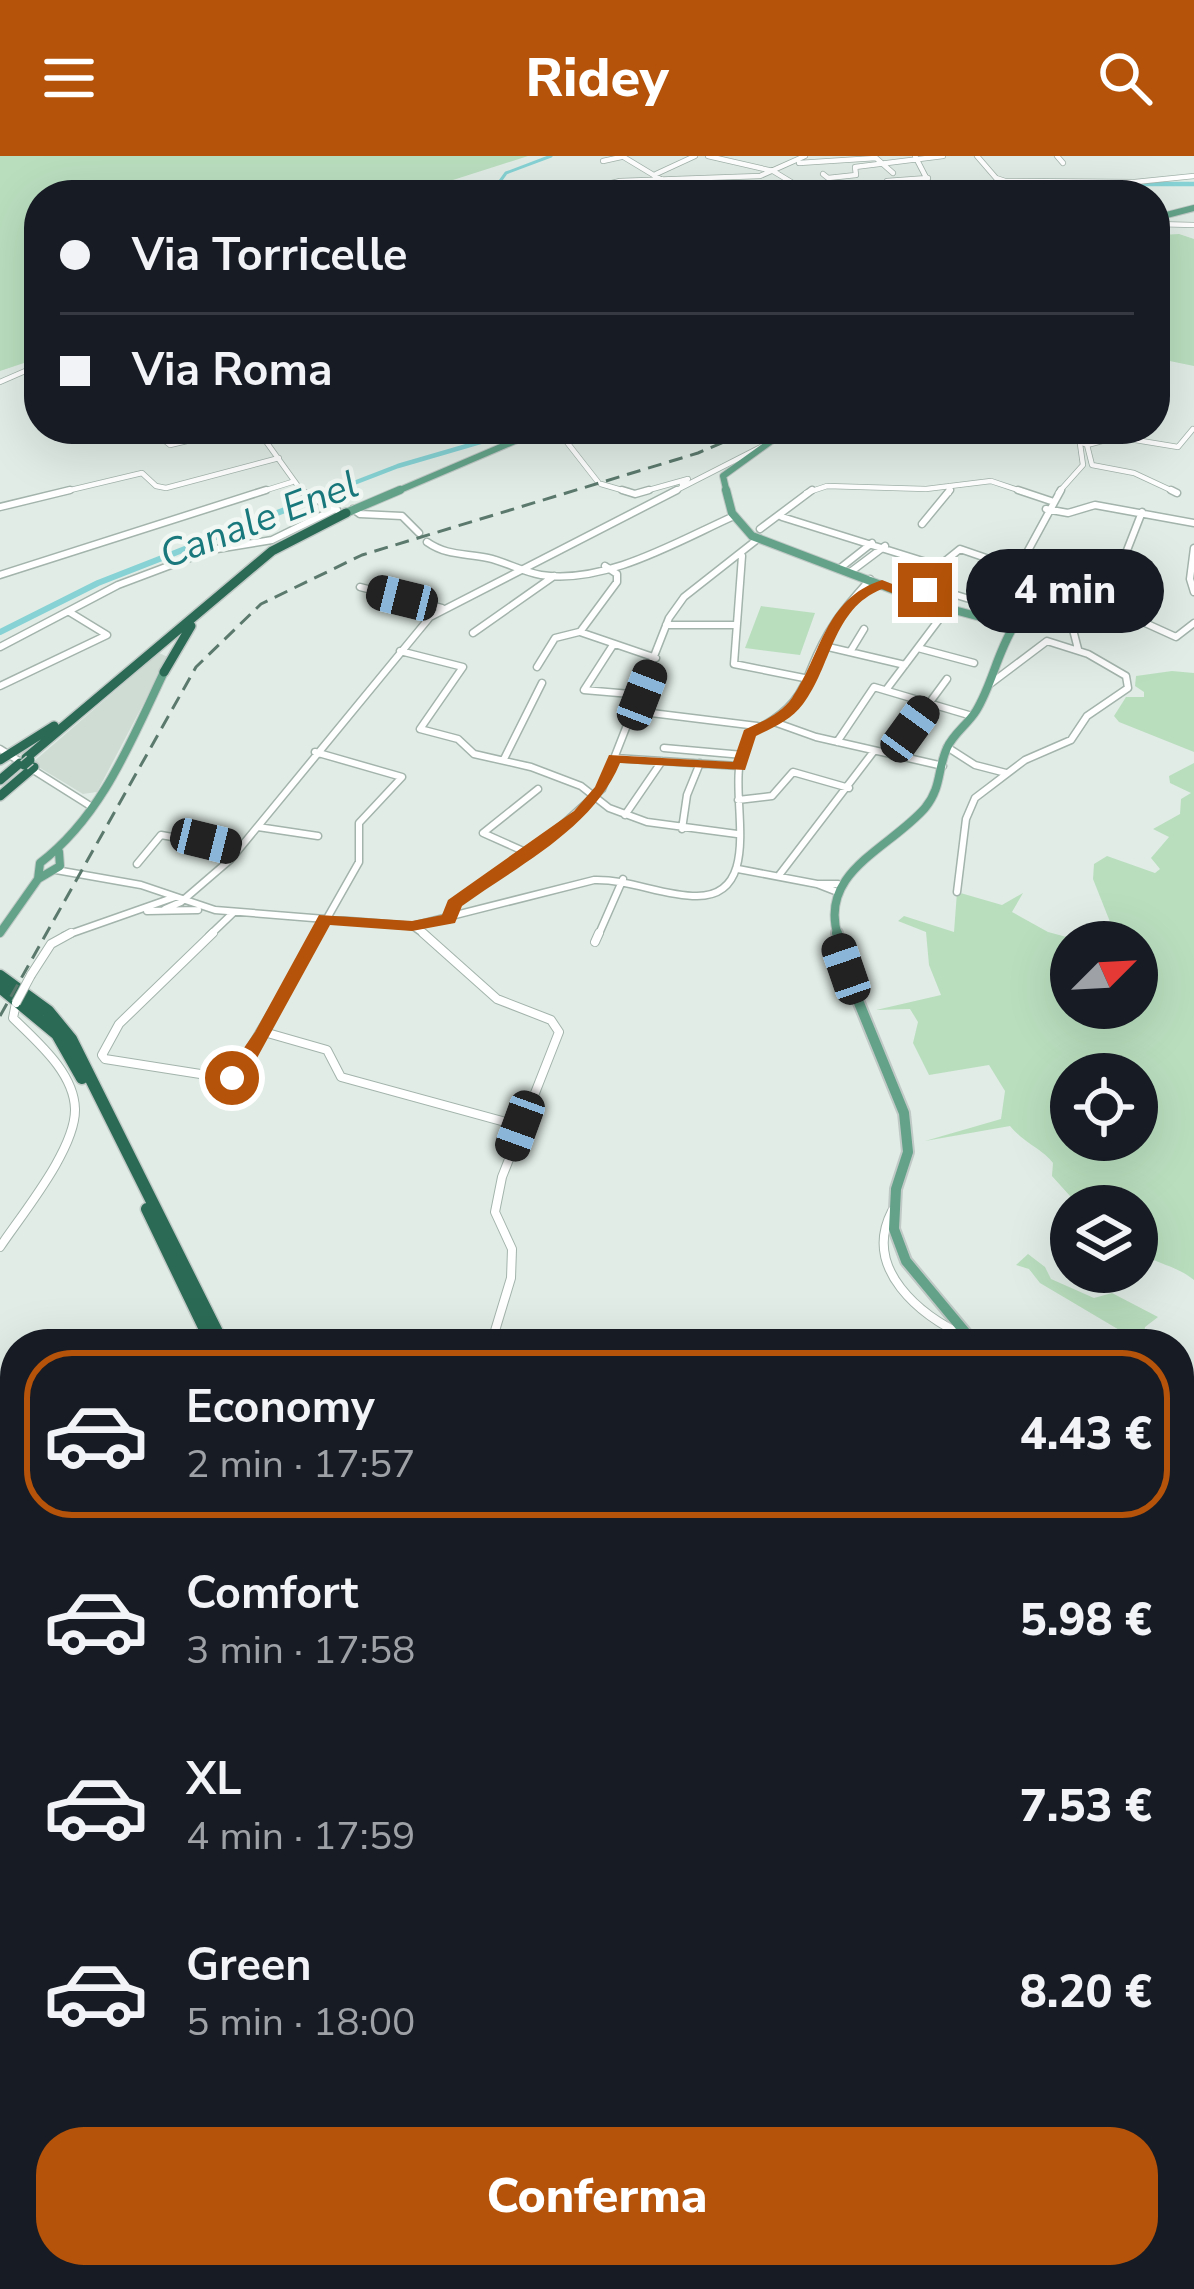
<!DOCTYPE html>
<html lang="it">
<meta charset="utf-8">
<style>
:root{--surface:#171b24;--page:#242831;--text:#f1f3f6;--muted:#9ea1a6;--line:#363941;--accent:#b45309}
body{margin:0;font-family:"Nunito Sans",sans-serif;background:var(--page);color:var(--text);height:100vh;display:flex;flex-direction:column;font-size:45px;white-space:nowrap}
*{box-sizing:border-box;margin:0}
p{font-size:39px;color:var(--muted)}
.icon{flex:none;width:66px;height:66px;fill:none;stroke:currentColor;stroke-width:2;stroke-linecap:round;stroke-linejoin:round}
.map{position:relative;flex:1;overflow:hidden}
.details{position:absolute;left:0px;top:1173px;width:1194px;height:960px;display:flex;flex-direction:column;background:var(--surface);border-radius:48px 48px 0 0;box-shadow:0 12px 48px #0002}
.details>*{flex:none}
.guide{position:absolute;left:24px;top:24px;width:1146px;height:264px;border-radius:48px;box-shadow:0 12px 48px #0002;display:grid;align-content:center;height:264px;padding:0 36px;background:var(--surface)}
.needle{width:78px;rotate:66deg}
.buttons{position:absolute;left:1050px;top:765px;display:grid;gap:24px}
.buttons a{display:grid;place-items:center;width:108px;height:108px;border-radius:50%;background:var(--surface);box-shadow:0 12px 48px #0002;font-size:60px}
.end{position:absolute;width:54px;height:54px;margin:-27px;border:15px solid #b45309;background:#fff;box-shadow:0 0 0 6px #fff}
.from{border-radius:50%}
.bubble{position:absolute;height:84px;border-radius:42px;background:var(--surface);box-shadow:0 12px 48px #0002;font-size:39px;font-weight:800;line-height:84px;text-align:center}
.car{position:absolute;width:36px;height:72px;margin:-36px -18px;border-radius:15px;box-shadow:0 0 9px 3px #0007;background:linear-gradient(#222 24%,#8ab4d8 0 40%,#222 0 76%,#8ab4d8 0 86%,#222 0)}
.guide b{display:flex;align-items:center;gap:42px;height:114px;font-size:45px}
.guide b+b{border-top:3px solid var(--line)}
.guide i{width:30px;height:30px;background:var(--text)}
ul{padding:21px 0 0;list-style:none}
li{display:flex;align-items:center;gap:36px;height:168px;margin:0 24px 18px;padding:0 12px;border:6px solid transparent;border-radius:48px}
li div{flex:1}
li b{display:block;font-size:45px}
li em{font-style:normal;font-weight:800}
li.active{border-color:var(--accent)}
li>.icon{width:108px;height:108px;stroke-width:1.5}
.action{display:flex;gap:24px;margin-top:auto;padding:24px 36px}
.action a{flex:1;height:138px;border-radius:48px;background:var(--accent);color:#fff;font-size:48px;font-weight:800;line-height:138px;text-align:center}
header{display:flex;justify-content:space-between;align-items:center;height:156px;padding:0 36px;background:var(--accent);color:#fff;font-size:54px;font-weight:800}
.map>svg:first-child{display:block}
.built{fill:#cfdcd4}
.green{fill:#b9debe;fill-rule:evenodd}
.lines{fill:none;stroke-linecap:round;stroke-linejoin:round}
.stream-far1{stroke:#86d2d4;stroke-width:3}
.stream{stroke:#86d2d4;stroke-width:4.5}
.canal-far1{stroke:#86d2d4;stroke-width:4.5}
.canal{stroke:#86d2d4;stroke-width:6}
.minor-far3-casing{stroke:#a3b4ac;stroke-width:6}
.minor-far2-casing{stroke:#a3b4ac;stroke-width:9}
.minor-far1-casing{stroke:#a3b4ac;stroke-width:10}
.minor-casing{stroke:#a3b4ac;stroke-width:14}
.major-far3-casing{stroke:#c1c9c6;stroke-width:8}
.major-far2-casing{stroke:#c1c9c6;stroke-width:10}
.major-far1-casing{stroke:#c1c9c6;stroke-width:14}
.major-casing{stroke:#c1c9c6;stroke-width:16}
.highway-far2-casing{stroke:#c1c9c6;stroke-width:12}
.highway-far1-casing{stroke:#c1c9c6;stroke-width:15}
.highway-casing{stroke:#c1c9c6;stroke-width:18}
.minor-far3{stroke:#fff;stroke-width:4.5}
.minor-far2{stroke:#fff;stroke-width:6}
.minor-far1{stroke:#fff;stroke-width:8}
.minor{stroke:#fff;stroke-width:10}
.major-far3{stroke:#64a38a;stroke-width:6}
.major-far2{stroke:#64a38a;stroke-width:8}
.major-far1{stroke:#64a38a;stroke-width:10}
.major{stroke:#64a38a;stroke-width:14}
.highway-far2{stroke:#2b6b55;stroke-width:9}
.highway-far1{stroke:#2b6b55;stroke-width:12}
.highway{stroke:#2b6b55;stroke-width:15}
.rail{stroke:#5b796d;stroke-width:3;stroke-dasharray:14 8;stroke-linecap:butt}
.minor-bridge-casing{stroke:#a3b4ac;stroke-width:10;stroke-linecap:butt}
.highway-bridge-casing{stroke:#c1c9c6;stroke-width:12;stroke-linecap:butt}
.minor-bridge{stroke:#fff;stroke-width:8}
.highway-bridge{stroke:#2b6b55;stroke-width:9}
.route{fill:#b45309}
.labels{text-anchor:middle;dominant-baseline:central;stroke-width:9;stroke-linejoin:round;paint-order:stroke}
.far-water-label{font-size:39px;font-style:italic;fill:#18787c;stroke:#f1f8f4}
</style>
<header><svg class="icon" aria-label="menu" viewBox="0 0 24 24"><path d="M4 6h16M4 12h16M4 18h16"/></svg>Ridey<svg class="icon" aria-label="search" viewBox="0 0 24 24"><circle cx="10" cy="10" r="6"/><path d="M15 15l6 6"/></svg></header>
<div class="map">
<svg width="1194" height="2133" viewBox="0 0 1194 2133">
<rect width="100%" height="100%" fill="#e1ece6"/>
<path class="built" d="M159,497L168,501L97,636L83,638L32,607Z
M15,1626V1931L0,1925V1636L8,1638Z"/>
<path class="green" d="M0,0H528L453,24L435,39H39V202L0,215Z
M1179,78L1194,83V210L1155,202V88L1163,85L1161,79Z
M761,450L815,457L800,499L745,492Z
M1172,515L1194,517V596L1119,566L1114,560L1126,541H1144V536L1135,530L1136,520Z
M1194,607V1124C1175,1109 1157,1108 1137,1096V1050H1079L1052,1020L1053,1007C1043,993 1025,988 1010,970L925,985L1001,963L1005,935L989,909L929,919L913,887L918,866L910,853L876,854L941,839L929,809L926,776L898,765L904,760L954,776L957,736L1002,749L1023,737L1012,756L1048,776L1085,786H1071V852H1137V786H1118L1093,723L1094,708L1107,700L1155,717L1160,713L1151,702L1169,681L1153,673L1180,658L1181,643L1191,637L1170,627L1169,620ZM1071,918H1137V984H1071Z
M1028,1098L1045,1111L1051,1123L1094,1142L1112,1137L1158,1161L1145,1171L1143,1188L1040,1127L1029,1113L1016,1109Z"/>
<g class="lines">
<path class="stream-far1" d="M490,39L506,17L551,0"/>
<path class="stream" d="M1179,2083L1194,2084
M449,2118L478,2131
M494,2130L525,2132L621,2118
M399,2133L405,2124"/>
<path class="canal-far1" d="M1130,28H1194
M328,337L398,310L525,273"/>
<path class="canal" d="M0,476L98,427L336,334"/>
<defs>
<path id="minor-far3" d="M622,0L685,38
M708,0L773,15L811,38
M977,0L996,22L1005,25L1135,26L1194,20
M1057,0L1063,7
M603,5L621,1
M799,7L876,2L893,17
M656,18L695,0
M823,18L828,22L856,19L855,11L943,0
M887,25L928,22
M562,39L620,25L760,20L805,0
M804,39L931,31L915,0
M1155,68L1194,69
M0,226L39,209
M257,273L303,337
M1050,273L1087,289L1092,309L1134,317L1177,337
M541,274L566,285L598,326
M159,280L170,289L238,273
M1087,289L1117,281L1178,291L1193,273
M601,328L632,337
M949,330V337
M58,337L142,317L156,330L166,332L279,302
M257,337L292,326
M638,337L688,323L682,329
M671,337L765,289
M806,337L827,330L926,333L991,325L1027,337
M1058,337L1083,309L1080,288"/>
<path id="minor-far2" d="M298,334L337,354
M622,334L635,338L649,334
M1018,334L1051,345
M1171,334L1177,337
M0,351L70,334
M353,353L360,358L402,360L419,377
M1046,353L1068,357L1095,349L1194,367
M782,361L939,410L960,393L1018,413L1039,434
M922,368L950,334
M760,373L812,334
M427,386C447,400 465,397 488,402C506,406 523,416 541,419C605,429 678,385 734,360
M1194,392L1190,423L1194,436
M742,400L734,508L809,523
M1124,402L1142,356
M605,410L617,418V426L580,476L656,502
M839,413L872,387
M1018,413L1061,334
M849,417L885,390
M0,419L266,334
M360,431L442,452
M1039,434L1088,441L1176,481L1194,467
M953,438L989,449L981,460
M917,443L925,434
M1037,457L1039,434
M1011,466L1037,457L1080,466
M1071,466L1078,493
M666,469H734
M473,477L554,420
M613,489L584,534L642,539
M824,490L905,509
M0,491L118,429L211,394L272,384L335,353
M918,492L974,507
M400,495L463,511L420,573L458,583L474,598L531,611L581,630L609,652L647,666L737,678
M850,496L864,473
M537,511L555,482L579,476
M0,530L107,479L71,457
M886,534L947,453
M635,555L757,570
M774,566L816,581L943,610
M837,586L874,531L972,560
M947,591L975,609L1006,617
M664,592L743,599
M0,593L92,651
M315,596L402,621L359,667V706L317,780
M891,599L947,523
M615,602L739,610
M504,603L542,527
M738,644L772,640L793,616L849,632
M625,659L662,605
M258,671L318,680
M682,673L687,639L700,607
M530,698L483,677L538,633
M137,708L161,679L239,693
M738,713L817,728
M56,714L141,729L215,754L412,770L594,724C630,723 662,740 697,740C760,740 734,654 739,613C740,601 746,589 750,577C816,544 799,520 834,468C844,452 858,438 870,423
M780,718L874,595
M835,735L817,728H838
M957,736L966,663L975,642L1025,604L1071,584L1087,560L1128,532L1126,520L1088,498L1047,485L990,528
M165,753L181,746L231,703L430,461L677,334
M147,755L198,754
M449,763L454,747L530,698L602,633L669,462L684,441L759,382
M413,770L427,780
M64,780L175,741
M209,780L234,756
M598,780L623,723"/>
<path id="minor-far1" d="M213,777L119,868L102,899L105,903L232,923L319,777
M423,777L497,843L551,864L559,876L502,1021L495,1056L512,1093L511,1122L491,1188
M595,786L599,777
M31,819L51,788L71,777
M264,876L327,894L341,921L520,970
M892,1055C862,1113 920,1160 969,1182
M0,1091C22,1058 76,993 75,953C74,916 36,885 13,862L16,847
M0,1261L15,1263"/>
<path id="minor" d="M0,1472L15,1477
M1179,1544L1194,1547
M0,1939L15,1944
M406,2118L431,2133
M703,2133L711,2123L727,2133"/>
<path id="major-far3" d="M1155,62L1194,52
M393,337L543,273
M727,337L723,320L788,273"/>
<path id="major-far2" d="M726,334L732,357L752,380L928,447L1014,470C997,497 992,529 976,555C968,568 953,578 947,592C937,614 942,631 925,652C889,693 818,716 838,780
M346,357L400,334
M38,723L40,707C102,660 131,585 164,516
M0,777L38,723L60,710L59,696"/>
<path id="major-far1" d="M837,777L857,842L904,957L908,996L896,1033L894,1073L906,1105L975,1188"/>
<path id="major" d="M1179,1426L1194,1443"/>
<path id="highway-far2" d="M164,516L191,470
M26,602L272,395L346,357
M0,604L54,570
M0,624L20,607
M0,640L34,611"/>
<path id="highway-far1" d="M0,820L48,855L71,883L223,1188
M0,831L57,878L82,922
M147,1053L212,1188"/>
<path id="highway" d="M290,2133L293,2118
M301,2133L304,2118"/>
</defs>
<use href="#minor-far3" class="minor-far3-casing"/>
<use href="#minor-far2" class="minor-far2-casing"/>
<use href="#minor-far1" class="minor-far1-casing"/>
<use href="#minor" class="minor-casing"/>
<use href="#major-far3" class="major-far3-casing"/>
<use href="#major-far2" class="major-far2-casing"/>
<use href="#major-far1" class="major-far1-casing"/>
<use href="#major" class="major-casing"/>
<use href="#highway-far2" class="highway-far2-casing"/>
<use href="#highway-far1" class="highway-far1-casing"/>
<use href="#highway" class="highway-casing"/>
<use href="#minor-far3" class="minor-far3"/>
<use href="#minor-far2" class="minor-far2"/>
<use href="#minor-far1" class="minor-far1"/>
<use href="#minor" class="minor"/>
<use href="#major-far3" class="major-far3"/>
<use href="#major-far2" class="major-far2"/>
<use href="#major-far1" class="major-far1"/>
<use href="#major" class="major"/>
<use href="#highway-far2" class="highway-far2"/>
<use href="#highway-far1" class="highway-far1"/>
<use href="#highway" class="highway"/>
<path class="rail" d="M0,860L196,511L261,448L362,399L698,297L754,273"/>
<defs>
<path id="minor-bridge" d="M16,847L31,819"/>
<path id="highway-bridge" d="M24,609L30,604"/>
</defs>
<use href="#minor-bridge" class="minor-bridge-casing"/>
<use href="#highway-bridge" class="highway-bridge-casing"/>
<use href="#minor-bridge" class="minor-bridge"/>
<use href="#highway-bridge" class="highway-bridge"/>
</g>
<path class="route" d="M882,424L915,437L925,429L931,434L917,447L882,433C832,453 832,510 803,548C791,564 774,571 756,580L745,614L620,607C593,673 517,710 462,750L455,767L412,775L330,769L246,922L225,927L223,922L255,876L319,759L412,765L442,759L448,744L574,655L595,631L609,599L733,606L744,574C761,566 780,559 792,542C822,498 824,443 882,424Z"/>
<g class="labels">
<g class="far-water-label">
<text transform="translate(259 364) rotate(-21)">Canale Enel</text>
</g>
</g>
</svg>
<div class="buttons">
<a><svg class="needle" viewBox="-14 -14 28 28"><path d="M0-13l5 13h-10z" fill="#e53935"/><path d="M0 13l5-13h-10z" fill="#9ea1a6"/></svg></a>
<a><svg class="icon" aria-label="locate" viewBox="0 0 24 24"><circle cx="12" cy="12" r="6"/><path d="M12 2v4M12 18v4M2 12h4M18 12h4"/></svg></a>
<a><svg class="icon" aria-label="layers" viewBox="0 0 24 24"><path d="M12 4l9 5-9 5-9-5zM3 14l9 5 9-5"/></svg></a>
</div>
<i class="end from" style="left:232px;top:922px"></i>
<i class="end" style="left:925px;top:434px"></i>
<div class="bubble" style="left:966px;top:393px;width:198px">4 min</div>
<i class="car" style="left:402px;top:442px;rotate:284deg"></i>
<i class="car" style="left:642px;top:539px;rotate:21deg"></i>
<i class="car" style="left:910px;top:573px;rotate:36deg"></i>
<i class="car" style="left:206px;top:685px;rotate:104deg"></i>
<i class="car" style="left:846px;top:813px;rotate:341deg"></i>
<i class="car" style="left:520px;top:970px;rotate:200deg"></i>
<div class="guide">
<b><i class="from"></i>Via Torricelle</b>
<b><i></i>Via Roma</b>
</div>
<section class="details">
<ul>
<li class="active"><svg class="icon" aria-label="car" viewBox="0 0 24 24"><path d="M5 17H2v-5l4-1 3-4h7l3 4 3 1v5h-3M9 17h6M6 11h13"/><circle cx="7" cy="17" r="2"/><circle cx="17" cy="17" r="2"/></svg><div><b>Economy</b><p>2 min · 17:57</p></div><em>4.43 €</em></li>
<li><svg class="icon" aria-label="car" viewBox="0 0 24 24"><path d="M5 17H2v-5l4-1 3-4h7l3 4 3 1v5h-3M9 17h6M6 11h13"/><circle cx="7" cy="17" r="2"/><circle cx="17" cy="17" r="2"/></svg><div><b>Comfort</b><p>3 min · 17:58</p></div><em>5.98 €</em></li>
<li><svg class="icon" aria-label="car" viewBox="0 0 24 24"><path d="M5 17H2v-5l4-1 3-4h7l3 4 3 1v5h-3M9 17h6M6 11h13"/><circle cx="7" cy="17" r="2"/><circle cx="17" cy="17" r="2"/></svg><div><b>XL</b><p>4 min · 17:59</p></div><em>7.53 €</em></li>
<li><svg class="icon" aria-label="car" viewBox="0 0 24 24"><path d="M5 17H2v-5l4-1 3-4h7l3 4 3 1v5h-3M9 17h6M6 11h13"/><circle cx="7" cy="17" r="2"/><circle cx="17" cy="17" r="2"/></svg><div><b>Green</b><p>5 min · 18:00</p></div><em>8.20 €</em></li>
</ul>
<div class="action"><a>Conferma</a></div>
</section>
</div>
